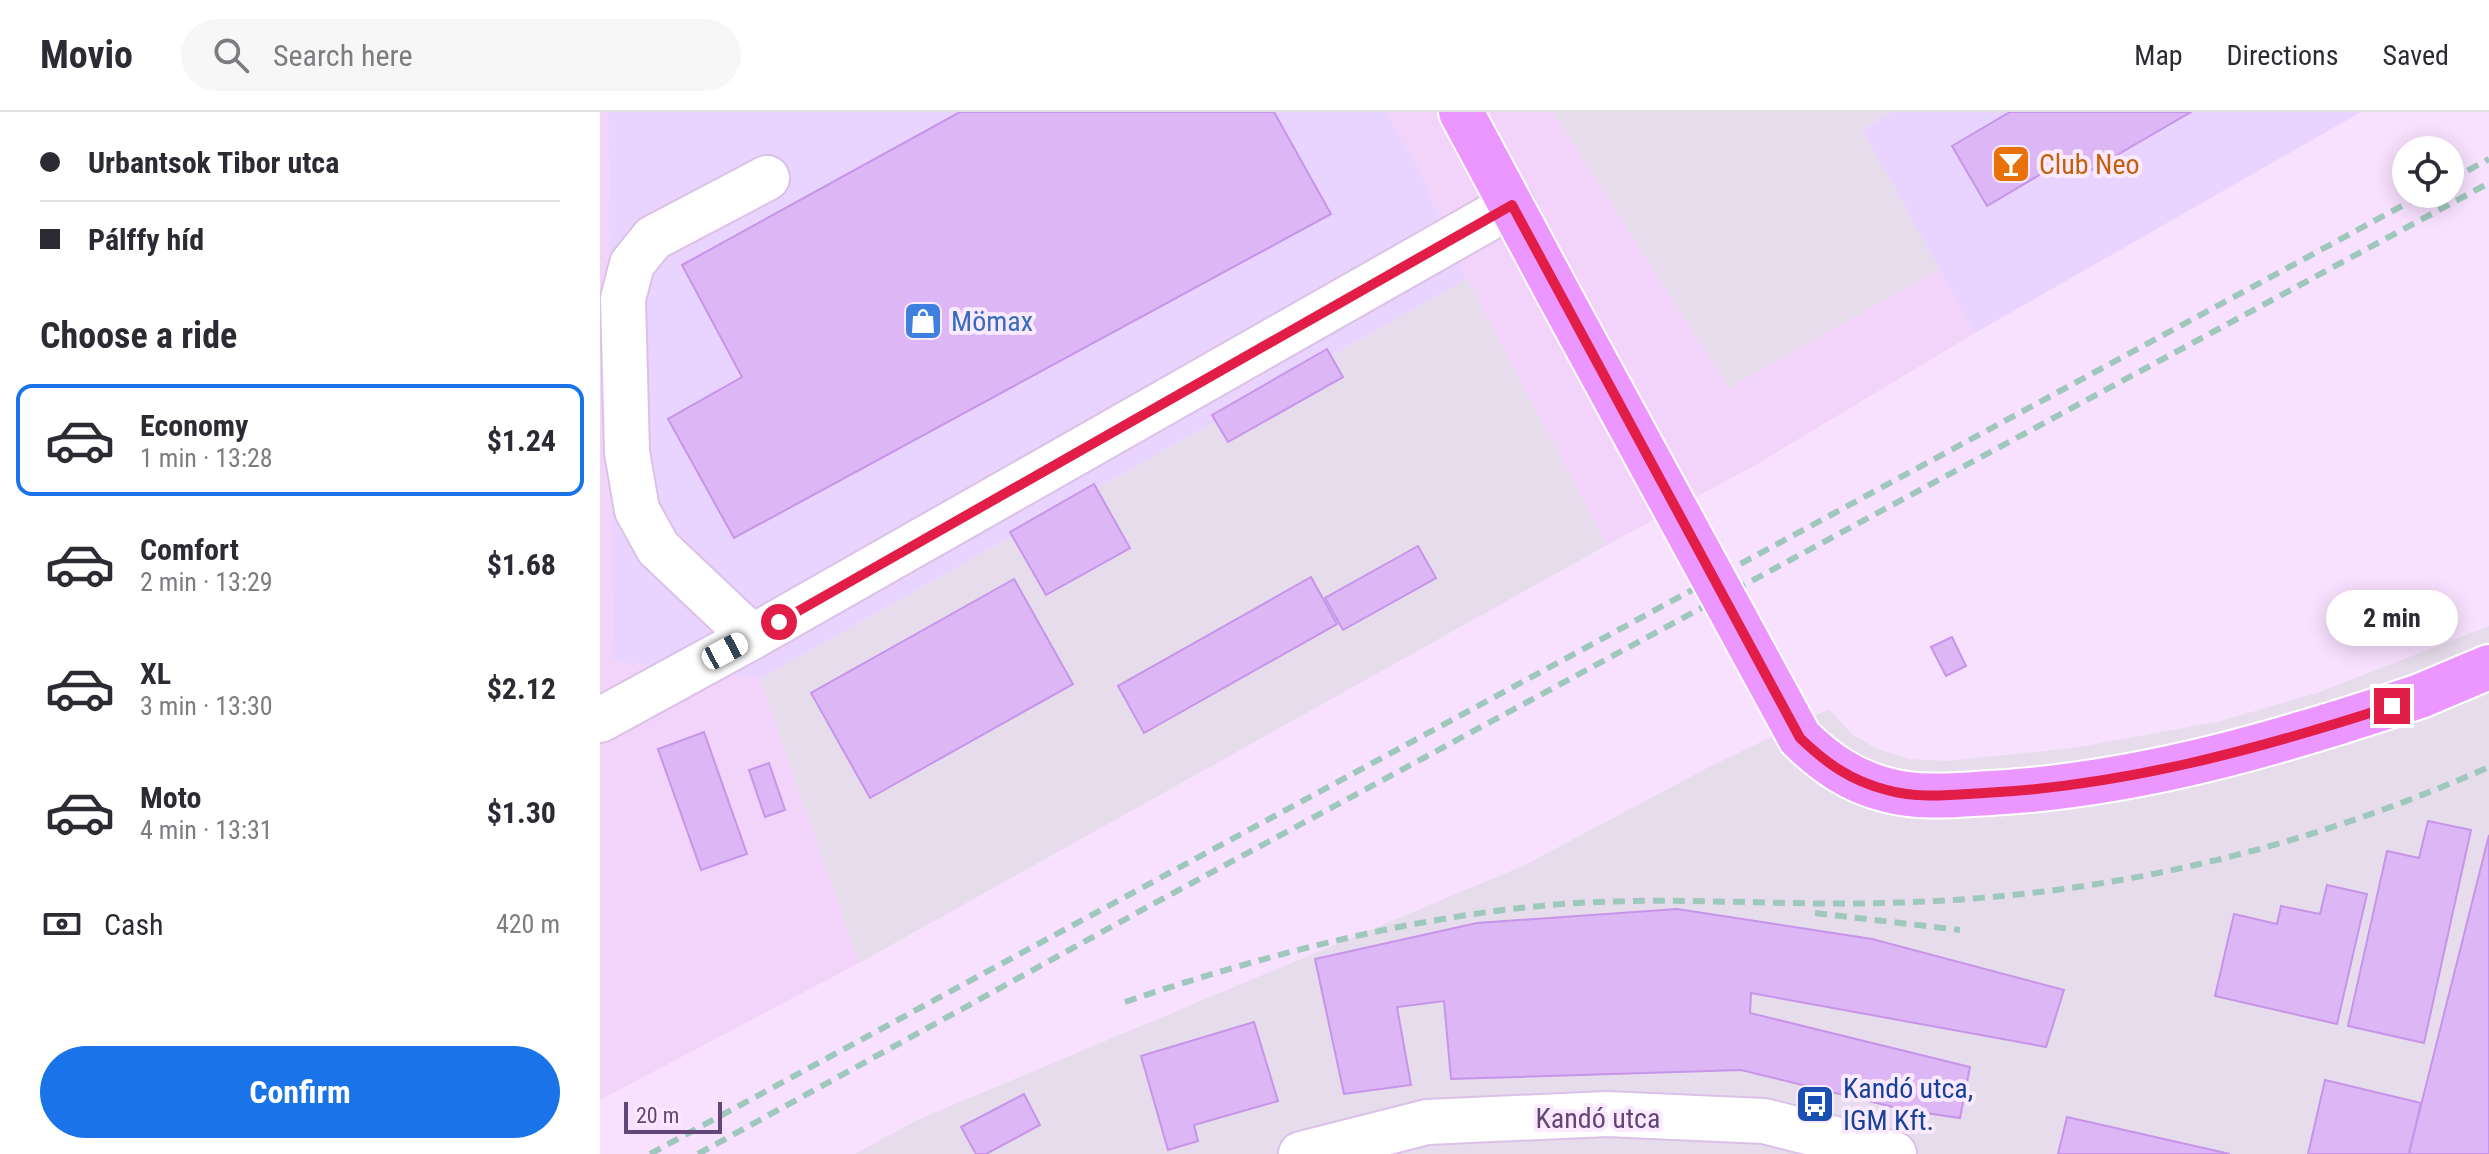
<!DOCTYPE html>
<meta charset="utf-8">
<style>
:root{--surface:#fff;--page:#f7f7f7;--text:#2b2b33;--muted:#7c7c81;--line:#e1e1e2;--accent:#1a73e8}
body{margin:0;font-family:"Roboto Condensed",sans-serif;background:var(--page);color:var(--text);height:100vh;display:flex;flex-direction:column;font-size:30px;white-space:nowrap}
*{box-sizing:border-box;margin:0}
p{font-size:26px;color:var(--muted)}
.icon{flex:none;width:44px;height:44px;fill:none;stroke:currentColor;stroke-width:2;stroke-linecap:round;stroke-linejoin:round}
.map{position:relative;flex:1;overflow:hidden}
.drawer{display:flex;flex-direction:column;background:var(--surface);width:600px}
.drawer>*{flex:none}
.banner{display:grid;align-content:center;height:176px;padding:0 40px;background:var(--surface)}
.fabs{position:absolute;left:1792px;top:24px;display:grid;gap:16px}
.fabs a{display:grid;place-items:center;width:72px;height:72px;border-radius:50%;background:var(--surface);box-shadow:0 4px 20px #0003;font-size:40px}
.scale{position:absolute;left:24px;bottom:20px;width:98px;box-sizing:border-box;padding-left:8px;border:4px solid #614677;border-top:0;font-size:22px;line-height:28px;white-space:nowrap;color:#614677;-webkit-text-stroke:6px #fbe9ff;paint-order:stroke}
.end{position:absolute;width:36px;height:36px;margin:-18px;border:10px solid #e11d48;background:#fff;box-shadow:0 0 0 4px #fff}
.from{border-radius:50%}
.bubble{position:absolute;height:56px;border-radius:28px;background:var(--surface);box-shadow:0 4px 20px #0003;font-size:26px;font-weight:700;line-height:56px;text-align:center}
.car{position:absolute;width:24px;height:48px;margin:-24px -12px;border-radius:10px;box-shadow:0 0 6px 2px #0007;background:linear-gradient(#fff 24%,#345 0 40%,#fff 0 76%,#345 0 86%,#fff 0)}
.banner b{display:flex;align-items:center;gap:28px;height:76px;font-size:30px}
.banner b+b{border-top:2px solid var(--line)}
.banner i{width:20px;height:20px;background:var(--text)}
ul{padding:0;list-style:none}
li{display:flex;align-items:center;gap:24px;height:112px;margin:0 16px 12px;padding:0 24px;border:4px solid transparent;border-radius:16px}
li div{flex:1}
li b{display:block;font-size:30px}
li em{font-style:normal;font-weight:700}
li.active{border-color:var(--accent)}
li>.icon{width:72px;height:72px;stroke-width:1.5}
h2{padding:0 40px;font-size:36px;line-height:96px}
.pay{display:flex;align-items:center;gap:20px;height:88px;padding:0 40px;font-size:30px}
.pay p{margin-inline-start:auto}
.action{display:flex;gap:16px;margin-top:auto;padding:16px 40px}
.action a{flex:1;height:92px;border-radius:48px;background:var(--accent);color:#fff;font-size:32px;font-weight:700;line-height:92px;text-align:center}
header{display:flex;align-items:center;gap:48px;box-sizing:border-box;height:112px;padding:0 40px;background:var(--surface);border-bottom:2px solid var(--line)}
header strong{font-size:38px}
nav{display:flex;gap:44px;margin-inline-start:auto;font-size:28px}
.search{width:560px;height:72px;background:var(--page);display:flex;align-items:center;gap:20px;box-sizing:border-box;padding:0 28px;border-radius:44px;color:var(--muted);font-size:30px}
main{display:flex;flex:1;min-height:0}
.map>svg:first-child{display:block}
.residential{fill:#f2d4fb}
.commercial{fill:#e9d4ff}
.industrial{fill:#e7dcec}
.building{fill:#dcb6f5;stroke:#c695e9;stroke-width:2}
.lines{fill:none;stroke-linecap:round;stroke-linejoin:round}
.minor-casing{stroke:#dbc1e8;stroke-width:48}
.major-casing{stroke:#fff;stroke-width:48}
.minor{stroke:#fff;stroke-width:44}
.major{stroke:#ec97ff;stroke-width:44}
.rail{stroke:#9fc8bd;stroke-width:6;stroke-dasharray:12 8;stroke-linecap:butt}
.major-bridge-casing{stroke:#fff;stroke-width:48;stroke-linecap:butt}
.major-bridge{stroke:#ec97ff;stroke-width:44}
.route{stroke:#e11d48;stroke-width:10}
.labels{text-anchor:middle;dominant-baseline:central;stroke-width:8;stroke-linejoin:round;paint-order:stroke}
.food-label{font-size:28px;fill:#c56008;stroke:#fbe9ff;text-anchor:start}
.shop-label{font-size:28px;fill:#366cbe;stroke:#fbe9ff;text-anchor:start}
.transit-label{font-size:28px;fill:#164399;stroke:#fbe9ff;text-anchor:start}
.street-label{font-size:28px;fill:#614677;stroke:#fbe9ff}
</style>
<header>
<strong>Movio</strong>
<div class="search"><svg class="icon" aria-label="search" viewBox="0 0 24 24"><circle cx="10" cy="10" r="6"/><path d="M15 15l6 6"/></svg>Search here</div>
<nav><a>Map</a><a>Directions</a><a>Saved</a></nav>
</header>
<main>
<section class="drawer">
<div class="banner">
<b><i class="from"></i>Urbantsok Tibor utca</b>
<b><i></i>Pálffy híd</b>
</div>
<h2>Choose a ride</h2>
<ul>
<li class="active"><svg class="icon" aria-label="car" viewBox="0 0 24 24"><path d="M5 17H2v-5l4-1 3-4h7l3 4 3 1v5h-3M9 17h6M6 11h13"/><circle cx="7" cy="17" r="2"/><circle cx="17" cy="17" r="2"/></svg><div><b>Economy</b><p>1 min · 13:28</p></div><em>$1.24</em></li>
<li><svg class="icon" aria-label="car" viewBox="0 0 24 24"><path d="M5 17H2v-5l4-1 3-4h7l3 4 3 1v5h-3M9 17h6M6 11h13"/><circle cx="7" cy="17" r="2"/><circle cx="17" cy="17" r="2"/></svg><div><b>Comfort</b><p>2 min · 13:29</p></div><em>$1.68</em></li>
<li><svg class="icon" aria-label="car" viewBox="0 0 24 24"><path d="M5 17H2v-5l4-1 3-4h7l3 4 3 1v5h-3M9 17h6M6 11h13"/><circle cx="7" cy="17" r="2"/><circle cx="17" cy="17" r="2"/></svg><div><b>XL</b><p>3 min · 13:30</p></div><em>$2.12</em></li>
<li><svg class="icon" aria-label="car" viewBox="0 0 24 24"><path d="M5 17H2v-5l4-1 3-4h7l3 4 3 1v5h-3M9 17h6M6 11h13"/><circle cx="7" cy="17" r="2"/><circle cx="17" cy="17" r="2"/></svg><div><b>Moto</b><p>4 min · 13:31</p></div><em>$1.30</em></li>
</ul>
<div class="pay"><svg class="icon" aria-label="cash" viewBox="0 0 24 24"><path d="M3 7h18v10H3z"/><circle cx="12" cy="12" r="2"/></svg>Cash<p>420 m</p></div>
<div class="action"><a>Confirm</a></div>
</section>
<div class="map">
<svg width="1889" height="1042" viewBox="0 0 1889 1042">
<rect width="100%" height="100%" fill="#f8e1fe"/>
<path class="residential" d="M0,0H8L13,549L160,567L259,851L0,988Z
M787,0H953L1129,275L1340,157L1375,221L1159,351L1007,433L867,167L821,62Z"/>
<path class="commercial" d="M8,0H787L821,62L867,167L160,567L13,549Z
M1292,0H1761L1375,221L1262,18Z"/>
<path class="industrial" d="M953,0H1292L1262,18L1340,157L1129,276Z
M867,167L1007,433L259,851L160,567Z
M1889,514V1042H255L317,1008L925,753L1109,655L1229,597L1253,623L1277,637L1310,647L1347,649L1473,636L1617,610L1717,581Z"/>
<path class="building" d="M360,0H674L731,102L134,426L68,307L142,265L82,153Z
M1410,0H1591L1486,61L1475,42L1387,94L1352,34Z
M727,237L743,265L628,330L612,303Z
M494,372L530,436L446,483L410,420Z
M818,434L836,466L743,518L725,486Z
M711,465L737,512L544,621L518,574Z
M414,467L473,572L270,686L211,581Z
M1352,525L1366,554L1346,564L1331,535Z
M104,620L147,742L101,758L58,637Z
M169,651L185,698L165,705L149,658Z
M1828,709L1871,718L1824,931L1748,914L1787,739L1819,746Z
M1889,723V1042H1812L1809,1041Z
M1727,773L1767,782L1737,912L1615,884L1634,802L1677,812L1681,794L1720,802Z
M1077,797L1272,827L1464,878L1446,935L1151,881L1150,901L1370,955L1360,1006L1305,998L1141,958L851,967L844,889L797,895L811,973L744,982L715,847L877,811Z
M654,910L678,989L594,1013L598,1029L568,1038L541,944Z
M1725,968L1821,991L1809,1041L1812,1042H1708Z
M424,982L440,1013L386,1042H376L361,1015Z
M1467,1005L1630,1042H1458Z"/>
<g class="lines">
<defs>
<path id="minor" d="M152,525L58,436L37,398L27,340L23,187L32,152L53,126L167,66
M0,608L152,525L912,93
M701,1042L827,1010L1007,1002L1164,1009L1294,1042"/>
<path id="major" d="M861,0L959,183
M1820,584L1889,555"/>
</defs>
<use href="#minor" class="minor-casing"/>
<use href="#major" class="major-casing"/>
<use href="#minor" class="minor"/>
<use href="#major" class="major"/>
<path class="rail" d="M1850,68L1889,47
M1215,801L1360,818
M525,890C667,842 813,804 962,792C1069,784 1177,794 1285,791C1498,786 1694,741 1889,655
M50,1042L1824,82
M98,1042L553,792L1889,71"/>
<defs>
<path id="major-bridge" d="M959,183L1200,626C1226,651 1251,669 1287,678C1320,687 1356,683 1390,681C1538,673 1680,631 1820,584"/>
</defs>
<use href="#major-bridge" class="major-bridge-casing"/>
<use href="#major-bridge" class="major-bridge"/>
</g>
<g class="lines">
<path class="route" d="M179,510L912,93L1200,626C1226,651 1251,669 1287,678C1318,687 1352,683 1384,681C1524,674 1659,637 1792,594"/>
</g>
<defs>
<symbol id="bar-square" viewBox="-11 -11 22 22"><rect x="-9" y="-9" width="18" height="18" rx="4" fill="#e8710a" stroke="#fbe9ff"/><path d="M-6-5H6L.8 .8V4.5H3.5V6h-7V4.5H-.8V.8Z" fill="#fff"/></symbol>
<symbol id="shop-square" viewBox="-11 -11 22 22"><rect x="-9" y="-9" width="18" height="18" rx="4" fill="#3f7fe0" stroke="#fbe9ff"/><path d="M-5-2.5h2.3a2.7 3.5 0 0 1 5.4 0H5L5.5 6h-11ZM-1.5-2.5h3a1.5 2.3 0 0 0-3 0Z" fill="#fff"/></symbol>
<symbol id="bus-square" viewBox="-11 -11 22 22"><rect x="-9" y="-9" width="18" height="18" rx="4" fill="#1a4fb4" stroke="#fbe9ff"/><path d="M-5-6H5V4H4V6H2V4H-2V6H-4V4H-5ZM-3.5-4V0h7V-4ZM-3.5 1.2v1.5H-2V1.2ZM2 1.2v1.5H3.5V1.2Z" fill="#fff"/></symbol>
</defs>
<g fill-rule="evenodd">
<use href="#bar-square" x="1389" y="30" width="44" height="44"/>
<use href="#shop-square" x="301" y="187" width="44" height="44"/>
<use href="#bus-square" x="1193" y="970" width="44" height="44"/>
</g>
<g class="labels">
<g class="food-label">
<text x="1439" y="52">Club Neo</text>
</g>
<g class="shop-label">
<text x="351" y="209">Mömax</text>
</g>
<g class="transit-label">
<text x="1243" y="976">Kandó utca,<tspan x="1243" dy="32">IGM Kft.</tspan></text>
</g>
<g class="street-label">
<text x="998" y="1006">Kandó utca</text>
</g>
</g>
</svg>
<div class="fabs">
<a><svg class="icon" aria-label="locate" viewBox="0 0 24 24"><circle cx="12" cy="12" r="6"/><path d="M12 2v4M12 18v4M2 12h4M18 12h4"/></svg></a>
</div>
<div class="scale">20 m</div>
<i class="end from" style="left:179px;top:510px"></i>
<i class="end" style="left:1792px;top:594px"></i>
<div class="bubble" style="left:1726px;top:478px;width:132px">2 min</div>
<i class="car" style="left:125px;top:539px;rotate:62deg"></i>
</div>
</main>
